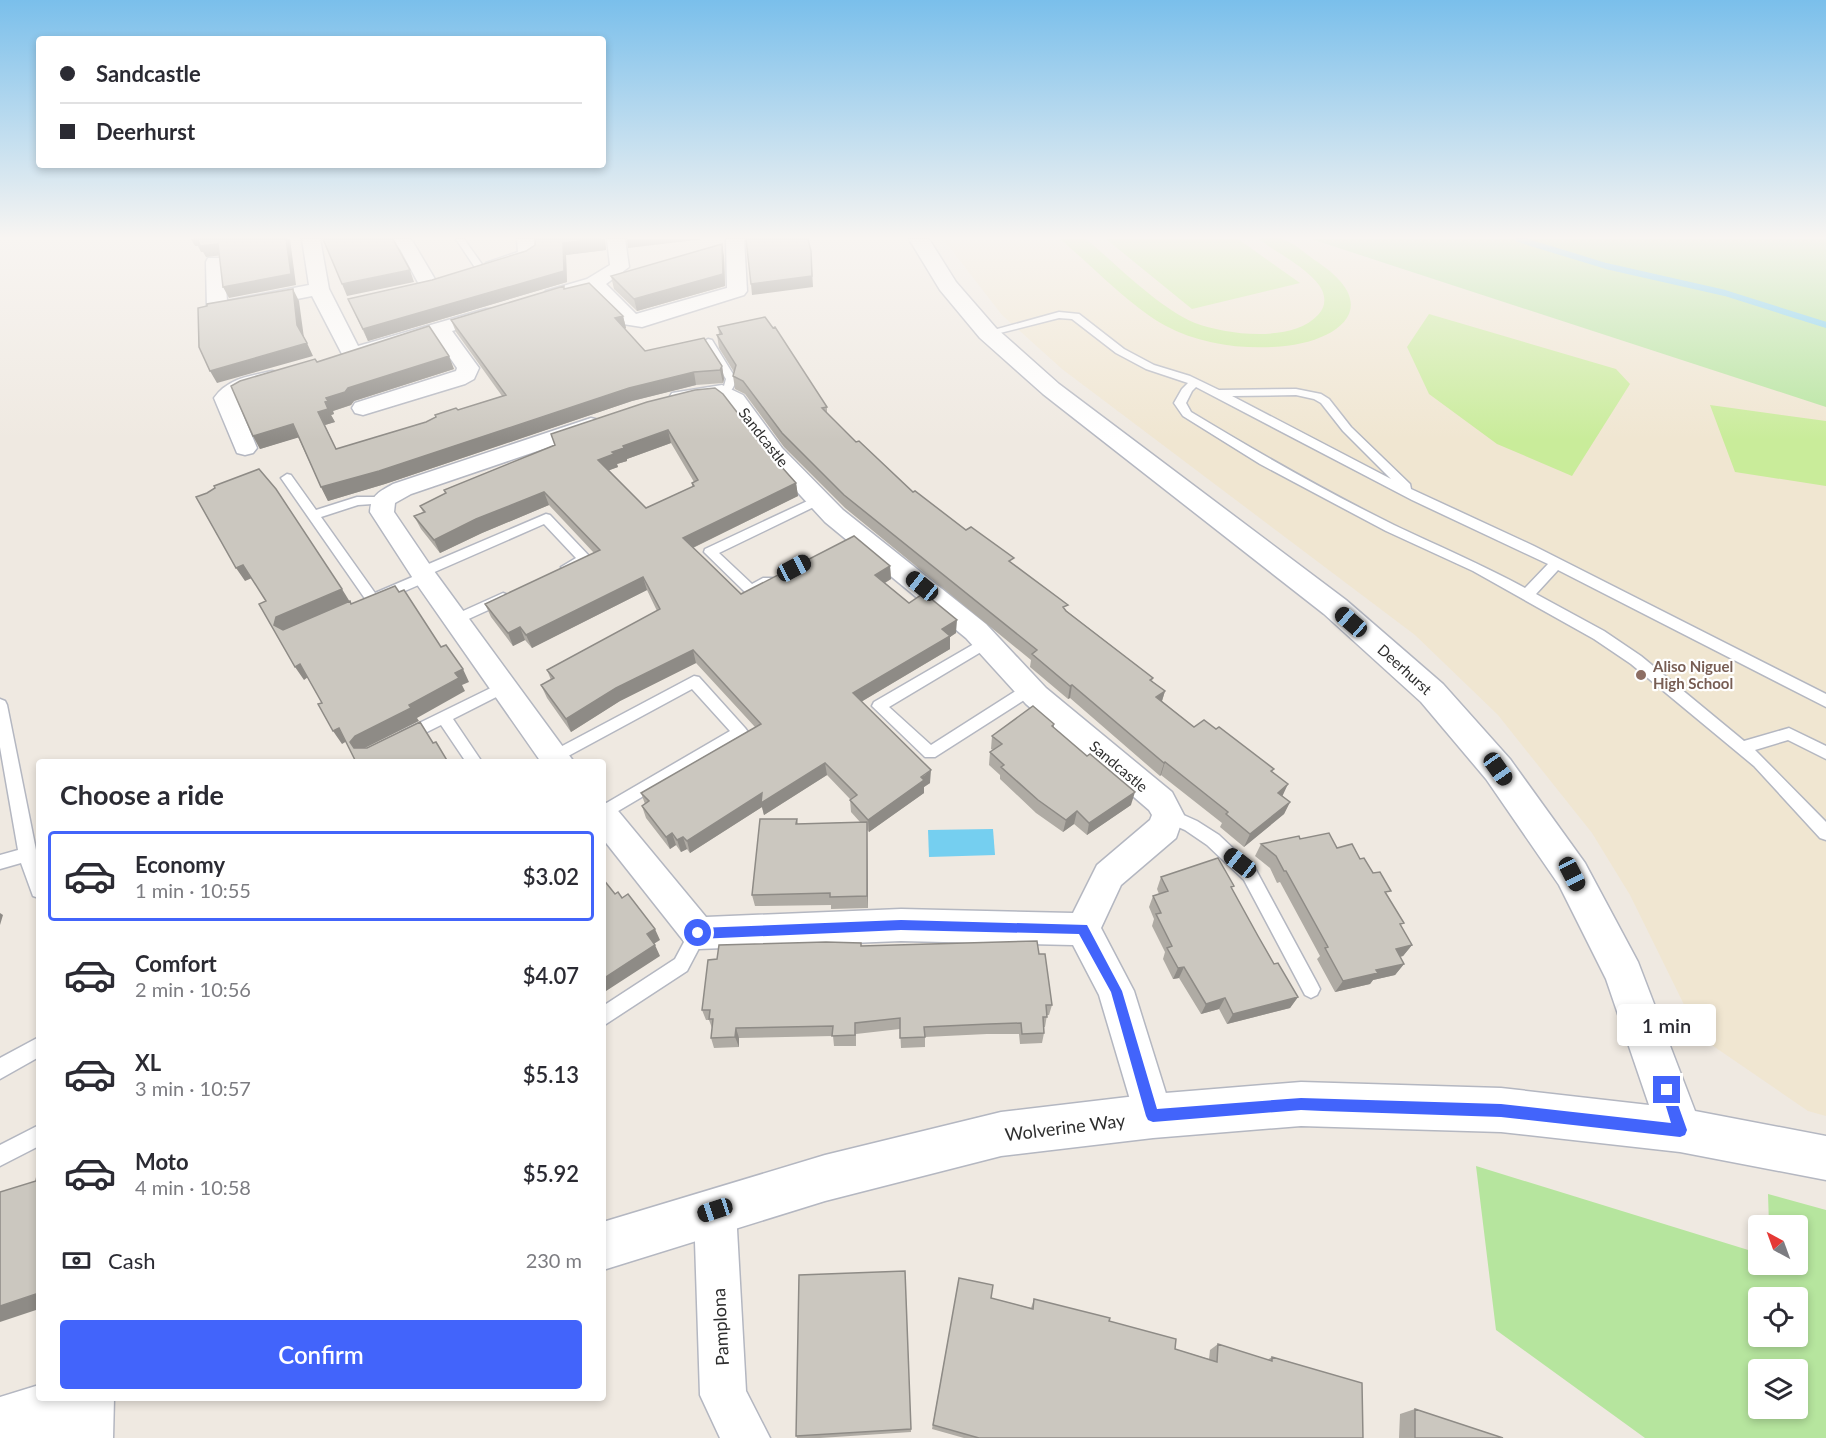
<!DOCTYPE html>
<meta charset="utf-8">
<style>
:root{--surface:#fff;--page:#f7f7f7;--text:#2b2b33;--muted:#7c7c81;--line:#e1e1e2;--accent:#4264fb}
body{margin:0;font-family:Lato,sans-serif;background:var(--page);color:var(--text);height:100vh;display:flex;flex-direction:column;font-size:22px;white-space:nowrap}
*{box-sizing:border-box;margin:0}
p{font-size:20px;color:var(--muted)}
.icon{flex:none;width:33px;height:33px;fill:none;stroke:currentColor;stroke-width:2;stroke-linecap:round;stroke-linejoin:round}
.map{position:relative;flex:1;overflow:hidden}
.drawer{position:absolute;left:36px;top:759px;width:570px;height:642px;display:flex;flex-direction:column;background:var(--surface);border-radius:6px;box-shadow:0 3px 9px #0003}
.drawer>*{flex:none}
.top-card{position:absolute;left:36px;top:36px;width:570px;height:132px;border-radius:6px;box-shadow:0 3px 9px #0003;display:grid;align-content:center;height:132px;padding:0 24px;background:var(--surface)}
.needle{width:39px;rotate:319deg}
.buttons{position:absolute;left:1748px;top:1215px;display:grid;gap:12px}
.buttons a{display:grid;place-items:center;width:60px;height:60px;border-radius:6px;background:var(--surface);box-shadow:0 3px 9px #0003;font-size:30px}
.end{position:absolute;width:27px;height:27px;margin:-14px;border:8px solid #4264fb;background:#fff;box-shadow:0 0 0 3px #fff}
.from{border-radius:50%}
.bubble{position:absolute;height:42px;border-radius:6px;background:var(--surface);box-shadow:0 3px 9px #0003;font-size:20px;font-weight:600;line-height:42px;text-align:center}
.car{position:absolute;width:18px;height:36px;margin:-18px -9px;border-radius:8px;box-shadow:0 0 4px 2px #0007;background:linear-gradient(#222 24%,#8ab4d8 0 40%,#222 0 76%,#8ab4d8 0 86%,#222 0)}
.top-card b{display:flex;align-items:center;gap:21px;height:57px;font-size:22px}
.top-card b+b{border-top:2px solid var(--line)}
.top-card i{width:15px;height:15px;background:var(--text)}
ul{padding:0;list-style:none}
li{display:flex;align-items:center;gap:18px;height:90px;margin:0 12px 9px;padding:0 12px;border:3px solid transparent;border-radius:6px}
li div{flex:1}
li b{display:block;font-size:22px}
li em{font-style:normal;font-weight:600}
li.current{border-color:var(--accent)}
li>.icon{width:54px;height:54px;stroke-width:1.5}
h2{padding:0 24px;font-size:27px;line-height:72px}
.pay{display:flex;align-items:center;gap:15px;height:66px;padding:0 24px;font-size:22px}
.pay p{margin-inline-start:auto}
.primary-button{display:flex;gap:12px;margin-top:auto;padding:12px 24px}
.primary-button a{flex:1;height:69px;border-radius:6px;background:var(--accent);color:#fff;font-size:24px;font-weight:600;line-height:69px;text-align:center}
.map>svg:first-child{display:block}
.education{fill:#f0e6d1}
.green{fill:#b6e59e;fill-rule:evenodd}
.pitch{fill:#c9ec9a}
.water{fill:#75cff0}
.lines{fill:none;stroke-linecap:round;stroke-linejoin:round}
.stream{stroke:#75cff0;stroke-width:6}
.service-casing{stroke:#b4b7c1;stroke-width:3}
.minor-casing{stroke:#b4b7c1;stroke-width:3}
.tertiary-casing{stroke:#b4b7c1;stroke-width:3}
.service{fill:#fff;fill-rule:evenodd}
.minor{fill:#fff;fill-rule:evenodd}
.tertiary{fill:#fff;fill-rule:evenodd}
.wall{fill:#afaba4;fill-rule:evenodd}
.shaded-wall{fill:#8e8b86}
.building{fill:#cbc7bf;stroke:#8e8b86;stroke-width:1.5;fill-rule:evenodd}
.route{fill:#4264fb}
.education-dot{fill:#8d6e63;stroke:#fff;stroke-width:2}
.labels{text-anchor:middle;dominant-baseline:central;stroke-width:4.5;stroke-linejoin:round;paint-order:stroke}
.street-label{font-size:15px;fill:#2e2e2e;stroke:#fff}
.education-label{font-size:15px;font-weight:bold;fill:#785e54;stroke:#fff;text-anchor:start}
.near-street-label{font-size:18px;fill:#2e2e2e;stroke:#fff}
</style>
<div class="map">
<svg width="1826" height="1438" viewBox="0 0 1826 1438">
<rect width="100%" height="100%" fill="#efe9e1"/>
<path class="education" d="M943,239H1316L1319,242L1826,405V1116L1808,1111L1700,1037L1630,895L1592,833L1498,715L1415,635L1062,369L1002,315Z"/>
<path class="green" d="M1311,239H1826V407Z
M1476,1166L1758,1253V1264H1797V1226L1769,1225L1768,1194L1826,1210V1438H1645L1496,1330ZM1758,1298H1797V1336H1758ZM1758,1370H1797V1408H1758Z"/>
<path class="pitch" d="M1060,239H1086C1117,265 1159,308 1195,323C1227,335 1292,343 1318,315C1325,308 1326,299 1322,290C1313,271 1275,251 1258,239C1265,239 1278,237 1285,240C1297,245 1308,256 1319,263C1389,311 1330,345 1273,347C1237,349 1198,343 1166,326C1132,308 1091,265 1060,239Z
M1106,239H1238L1300,283L1192,309Z
M1429,314L1616,369L1630,384L1572,476L1497,444L1429,394L1407,347Z
M1710,405L1826,421V486L1735,472Z"/>
<path class="water" d="M993,829L995,855L929,857L928,830Z"/>
<g class="lines">
<path class="stream" d="M1518,239L1606,266L1725,293L1826,325"/>
<defs>
<path id="service" d="M456,239H464L486,270L484,272H478Z
M1059,312L1079,314L1124,349L1154,365L1190,376L1219,390L1296,389L1321,394L1329,399L1351,427L1410,484L1411,489L1534,546L1826,694V707L1558,570L1536,594L1604,631L1641,656L1744,741L1789,728L1826,746V759L1788,740L1755,750L1826,822V840L1820,838L1754,766L1631,664L1594,639L1473,571L1386,531L1260,464L1183,416L1174,403L1182,389L1188,383L1146,369L1116,353L1072,319L1059,318L988,336L983,333ZM1196,387L1412,500L1548,564L1525,588C1483,565 1438,546 1394,525C1325,491 1257,452 1191,412L1186,403L1192,391ZM1296,395L1314,399L1321,403L1343,431L1391,479L1232,396Z
M708,339L712,340L736,379C734,388 731,393 722,395L717,392L724,386L726,379L703,342Z
M287,474L291,475L316,510L357,497H387L389,500L387,503L358,505L321,517L375,593L417,575L415,572L417,569L546,514L550,515L592,559L573,570H563L561,567L576,558L544,524L430,574L432,577L430,580L373,605L368,603L281,478Z
M818,496L824,500L822,503L719,553L752,584L763,578H773L775,581C769,588 755,596 746,593L704,552L705,549Z
M503,593L508,595L510,598L508,601L462,622L457,624L450,619L452,616Z
M986,637L993,642L991,646L889,707L931,745L1025,685H1035L1037,689L1035,693L935,757H925L872,706L874,702Z
M694,676L699,677L745,728L748,732L745,736L603,820V805L730,731L692,689L559,761H549L546,757L549,753Z
M505,681L510,682L512,686L510,690L453,719L482,762H466L441,725L411,740H401L398,736L401,732Z
M0,699L5,701L7,705L39,865V898L33,896L21,863L0,869V855L18,850L0,747Z
M1168,808L1197,821L1219,835L1256,870L1317,983L1320,989L1317,995L1311,998L1305,995L1244,880L1207,845L1185,830L1162,820L1160,815L1162,810Z
M698,925L704,927L707,933L687,971L603,1026V1006L675,959L692,927Z
M39,1037V1057L0,1079V1058Z
M39,1125V1146L0,1166V1145Z"/>
<path id="minor" d="M302,239H320L329,289L358,346L486,309H500L503,313L500,317L452,331L479,368L474,379L465,384L363,415L355,413L352,408L355,403L456,371L457,368L435,336L352,360L345,358L342,354L312,296L217,315L210,313L207,309L206,262L208,258H222L224,262L227,301L309,285Z
M388,239H409L413,242L439,286L436,290H422L400,249Z
M517,239H535L537,250L533,259L500,271H486L484,267L486,263L518,252Z
M607,239H625L629,267L606,284L636,314L727,288L726,239H744L747,291L744,295L642,327L623,324L590,290L553,301L546,299L543,295L546,291L587,279L610,265Z
M272,371L280,372L283,377L280,382L253,388L236,398L257,448L253,453L245,455L237,453L214,398C228,378 250,376 272,371Z
M722,385L743,395L782,448L843,510L986,624L1046,688L1172,792L1184,815L1176,838L1121,885L1101,928L1134,991L1173,1116L1167,1130L1153,1136L1139,1130L1099,995L1073,945L901,941L698,949L686,944L603,839V802L614,806L706,917L901,909L1073,913L1097,865L1150,820L1152,815L1149,810L1026,704L966,638L825,522L766,458L727,405L718,399L680,405L672,403L669,398L672,393Z
M591,418L599,420L602,425L599,430L411,494L395,503L394,512L434,571L574,762H541L416,583L370,512C371,495 379,492 393,484Z
M715,1190L730,1196L736,1211L746,1391L770,1438H720L700,1395L694,1211L700,1196Z
M39,1388V1398H114L113,1438H28L30,1406Z"/>
<path id="tertiary" d="M909,239H929L956,282L996,328L1059,384L1346,600L1443,684L1510,759L1585,863L1638,962L1695,1111L1826,1136V1180L1680,1152L1501,1132L1301,1126L1153,1138L1001,1156L825,1201L603,1270V1222L825,1155L1001,1112L1153,1094L1301,1082L1501,1088L1649,1105L1606,979L1559,885L1486,779L1421,702L1324,614L1043,394L980,338L940,290Z
M39,1385V1398H106L98,1416L35,1438H0V1397Z"/>
</defs>
<use href="#service" class="service-casing"/>
<use href="#minor" class="minor-casing"/>
<use href="#tertiary" class="tertiary-casing"/>
<use href="#service" class="service"/>
<use href="#minor" class="minor"/>
<use href="#tertiary" class="tertiary"/>
</g>
<path class="wall" d="M535,239H605L606,250L566,255L567,282L368,341L348,299L432,280L526,251L535,245Z
M724,256L725,286L637,311L614,289L611,276Z
M565,289L623,316L626,328L625,329L645,351L722,366L724,379L723,383L696,385L632,401L385,484L328,501L321,487L298,437L260,449L253,436L317,362L454,369L354,401L351,405L333,411L334,414L331,415L335,422L325,425L336,449L426,422L458,410L502,396L456,332L451,320Z
M718,327L827,407V413L856,442L913,492L1013,564L1067,611L1153,678L1152,681L1165,691L1162,701L1194,727L1216,729L1274,769L1272,772L1282,796L1290,802L1284,814L1244,847L1220,827L1222,823L1161,775L1160,776L1070,698L1068,699L1030,667L1031,660L845,508L784,447L745,394L735,389L733,376L734,372L719,348L717,335L719,334Z
M647,402L763,446L796,483L798,496L693,548L741,594L890,566L891,579L885,583L909,603L956,633L950,637V649L861,702L930,783L924,787V793L869,832L867,830L868,908L831,909V905L755,906L752,895L797,819L798,824L860,822L851,812L850,799L827,775L764,815L762,807L690,853L687,849L681,852L676,845L670,849L646,818L642,806L645,804L641,793L755,727L696,663L620,701L571,732L547,698L541,685L551,680L547,670L657,611L647,590L532,648L525,640L513,646L491,617L485,604L594,553L549,505L482,533L440,553L421,529L414,516L423,512L420,506L446,493L444,490L555,445L551,434ZM671,443L694,482L692,483V487L646,508L609,470L618,467L617,464L627,461V459Z
M1054,724V728L1131,805L1087,835L1074,824L1063,832L1036,813L1000,779V775L989,765L990,752L993,750L991,749L992,736Z
M1300,839L1337,848L1360,859L1388,896L1401,927L1412,945L1403,956L1400,957L1404,964L1395,975L1373,980L1370,984L1335,992L1317,959L1320,956L1280,882L1277,883L1270,868L1255,856L1261,844Z
M1161,877L1232,890L1274,964L1298,997L1290,1008L1227,1024L1219,1009L1201,1014L1179,978L1173,979L1163,959L1165,952L1152,926L1154,919L1149,907L1153,896L1159,894L1157,889Z
M861,946L1039,954L1052,1005L1049,1015H1047L1045,1027H1044V1033L1042,1043L1020,1044L1019,1034H987L925,1037V1047L901,1048L900,1029L856,1034V1046H834L833,1036L739,1038V1047L714,1048L711,1038L712,1028L709,1020H706L702,1010Z
M905,1271L911,1432L820,1438H797L796,1436Z
M959,1278L991,1298L1031,1308L1034,1299L1109,1321L1175,1349L1209,1359L1210,1350L1218,1344L1267,1360L1272,1357L1363,1438H964L932,1429Z
M1415,1409L1503,1438H1399L1400,1414Z"/>
<path class="shaded-wall" d="M191,239H197L218,244L224,255L206,257L203,252H201L198,246H195Z
M286,239H290L296,285L229,298L223,287Z
M605,239L606,250L566,255L567,282L368,341L363,329L563,243L602,239Z
M627,239H704L628,248Z
M722,244L724,256L725,286L637,311L634,299Z
M811,251L813,287L752,295L751,284Z
M410,270L414,282L347,296L342,284Z
M293,289L299,301L304,338L297,325Z
M623,316L626,328L618,331L615,318Z
M307,343L313,356L217,383L210,371Z
M449,356L454,369L354,401L351,405L333,411L334,414L331,415L335,422L325,425L318,412L326,398L348,388Z
M722,366L724,379L723,383L720,370Z
M694,372L696,385L632,401L385,484L328,501L321,487L629,388Z
M293,424L300,437L260,449L253,436Z
M668,430L671,443L627,459V461L617,464L618,467L602,473L598,460L623,446Z
M796,483L798,496L686,551L683,538Z
M544,492L549,505L482,533L440,553L434,540L476,519Z
M243,565L252,578L245,581L236,568Z
M890,566L891,579L876,588L875,575Z
M643,577L647,590L532,648L526,635Z
M342,589L350,602L283,638L274,625L276,617Z
M957,620L956,633L950,637V649L854,706L853,693L942,629Z
M520,627L525,640L513,646L508,633Z
M693,650L696,663L620,701L571,732L566,719L616,688Z
M300,664L308,677L304,680L295,667Z
M463,669L469,682L462,685L465,691L417,718L419,721L363,749L359,755L350,742L355,736L409,705L455,673Z
M1072,685L1070,698L1068,699L1070,686Z
M1165,691L1161,704L1156,697Z
M339,728L347,741L342,744L333,731Z
M1165,762L1161,775L1160,776L1164,763Z
M825,763L827,775L764,815L762,807L690,853L687,841L762,793Z
M931,770L930,783L924,787V793L869,832L868,820Z
M1288,784L1282,797L1278,793Z
M1135,792L1131,805L1087,835L1089,823Z
M1290,802L1284,814L1244,847L1250,834Z
M1077,811L1074,824L1063,832L1066,820Z
M867,822V834L868,908L867,896Z
M672,833L676,845L670,849L666,837Z
M683,837L687,849L681,852L677,840Z
M0,913L3,915L0,925Z
M655,929L660,940L652,945L647,934Z
M655,945L660,956L603,993V979Z
M1412,945L1403,956L1387,960L1396,949Z
M1404,964L1395,975L1373,980L1370,984L1335,992L1343,981L1376,970Z
M1184,967L1179,978L1173,979L1178,968Z
M1298,997L1290,1008L1227,1024L1233,1014Z
M1225,998L1219,1009L1201,1014L1206,1004Z
M736,1028L739,1038V1047L735,1037Z
M39,1293V1309L0,1322V1306Z"/>
<path class="building" d="M195,239H286L291,274L223,287L218,244L200,246L198,240L195,241Z
M323,239H393L410,270L342,284Z
M535,239H602L563,243L564,271L363,329L348,299L432,280L526,251L535,245Z
M746,239H808L811,251L812,276L751,284Z
M722,244L723,274L634,299L611,276Z
M589,283L623,316L615,318L645,351L704,338L722,366L720,370L694,372L629,388L379,471L321,487L293,424L253,436L231,386L240,381L315,359L317,362L429,326L449,356L348,388L345,392L326,398L328,401L325,402L328,409L318,412L336,449L426,422L436,417L435,415L456,408L458,410L506,395L451,320L564,286V289Z
M293,289L297,325L307,343L210,371L199,347L198,308L207,306V304Z
M765,317L773,328L775,327L827,407L822,408L856,442L859,441L913,492L915,491L966,530L971,527L1014,558L1009,561L1068,605L1063,607L1066,611L1153,678L1150,680L1165,691L1156,697L1194,727L1204,720L1216,729L1219,727L1274,769L1271,771L1288,784L1278,793L1290,802L1250,834L1226,814L1228,812L1165,762L1164,763L1072,685L1070,686L1032,654L1037,650L844,495L782,433L743,381L733,376L736,365L717,335L722,334L718,327Z
M715,388L723,394L763,446L796,483L683,538L705,559L741,594L854,536L890,566L875,575L909,603L924,593L957,620L942,629L950,636L853,693L931,770L921,777L924,780L868,820L850,800L857,795L825,763L761,803L762,793L687,841L683,837L677,840L672,833L666,837L642,806L649,801L641,793L761,724L693,650L616,688L566,719L541,685L554,678L547,670L660,609L643,577L526,635L520,627L508,633L485,604L600,550L544,492L476,519L434,540L414,516L425,512L420,506L446,493L444,490L555,445L551,434L647,402L695,390ZM668,430L698,480L692,483L694,486L646,508L598,460L614,454L612,452L624,448L623,446Z
M259,469L276,489L342,589L276,617L274,625L283,630L350,601L351,604L395,586L399,592L404,590L441,647L446,645L463,669L455,673L459,678L409,705L411,708L355,736L350,742L354,748H367L420,722L433,743L436,742L448,762H356L339,728L333,731L318,704L322,703L300,664L295,667L259,604L266,601L243,565L236,568L196,497L207,493L215,488L214,486Z
M1033,706L1054,724L1052,726L1087,756L1090,754L1135,792L1089,823L1077,811L1066,820L1038,800L1001,767L1004,765L990,752L1002,744L992,736Z
M760,819H797L796,824L867,822V896L830,897V893L752,895Z
M1329,833L1337,848L1352,844L1360,859L1364,858L1373,873L1380,872L1391,891L1385,892L1404,923L1400,924L1412,945L1396,949L1404,964L1376,970L1378,973L1343,981L1325,948L1328,947L1286,871H1284L1276,856L1261,844L1299,836L1300,839Z
M1218,858L1234,886L1231,887L1258,936L1274,964L1278,963L1298,997L1233,1014L1225,998L1206,1004L1184,967L1178,968L1167,948L1172,946L1156,914L1161,913L1153,896L1168,891L1161,877Z
M603,879L615,894L618,892L622,898L628,894L655,929L647,934L655,945L603,979Z
M1037,941L1039,954H1045L1052,1005H1046L1047,1017H1043L1044,1033L1022,1034L1021,1023L989,1024L924,1027L925,1037L900,1038V1018L855,1023V1035L832,1036L833,1026L736,1028L735,1037L711,1038L713,1019H709L710,1010H702L708,960L717,959L719,945L826,942L861,943V946Z
M39,1166V1293L0,1306V1192L36,1181Z
M905,1271L911,1429L796,1436L799,1275Z
M959,1278L993,1285L991,1298L1033,1309L1034,1299L1110,1318L1109,1321L1176,1339L1175,1349L1217,1362L1218,1344L1272,1361V1357L1362,1383L1363,1438H979L933,1425Z
M1415,1409L1503,1438H1415Z"/>
<linearGradient id="sky" x2="0" y2="1"><stop stop-color="#7abfeb"/><stop offset="0.54" stop-color="#f8f5f2"/><stop offset="1" stop-color="#f8f5f2" stop-opacity="0"/></linearGradient>
<rect width="1826" height="440" fill="url(#sky)"/>
<path class="route" d="M901,920L1087,925L1122,991L1157,1109L1301,1098L1501,1104L1671,1123L1661,1090L1662,1085L1667,1083L1671,1085L1687,1130L1685,1135L1680,1137L1501,1117L1323,1111L1301,1110L1153,1122L1148,1120L1146,1116L1111,992L1079,934L901,930L698,939L692,933L698,928Z"/>
<circle class="education-dot" cx="1641" cy="675" r="6"/>
<g class="labels">
<g class="street-label">
<text transform="translate(764 437) rotate(52)">Sandcastle</text>
<text transform="translate(1405 669) rotate(42)">Deerhurst</text>
<text transform="translate(1119 766) rotate(40)">Sandcastle</text>
</g>
<g class="education-label">
<text x="1653" y="666">Aliso Niguel<tspan x="1653" dy="17">High School</tspan></text>
</g>
<g class="near-street-label">
<text transform="translate(1065 1127) rotate(-7)">Wolverine Way</text>
<text transform="translate(720 1327) rotate(-93)">Pamplona</text>
</g>
</g>
</svg>
<div class="buttons">
<a><svg class="needle" viewBox="-14 -14 28 28"><path d="M0-13l5 13h-10z" fill="#e53935"/><path d="M0 13l5-13h-10z" fill="#7c7c81"/></svg></a>
<a><svg class="icon" aria-label="locate" viewBox="0 0 24 24"><circle cx="12" cy="12" r="6"/><path d="M12 2v4M12 18v4M2 12h4M18 12h4"/></svg></a>
<a><svg class="icon" aria-label="layers" viewBox="0 0 24 24"><path d="M12 4l9 5-9 5-9-5zM3 14l9 5 9-5"/></svg></a>
</div>
<i class="end from" style="left:698px;top:933px"></i>
<i class="end" style="left:1667px;top:1090px"></i>
<div class="bubble" style="left:1617px;top:1004px;width:99px">1 min</div>
<i class="car" style="left:794px;top:568px;rotate:62deg"></i>
<i class="car" style="left:922px;top:586px;rotate:309deg"></i>
<i class="car" style="left:1351px;top:622px;rotate:311deg"></i>
<i class="car" style="left:1498px;top:769px;rotate:145deg"></i>
<i class="car" style="left:1240px;top:863px;rotate:308deg"></i>
<i class="car" style="left:1572px;top:874px;rotate:153deg"></i>
<i class="car" style="left:715px;top:1210px;rotate:252deg"></i>
<div class="top-card">
<b><i class="from"></i>Sandcastle</b>
<b><i></i>Deerhurst</b>
</div>
<section class="drawer">
<h2>Choose a ride</h2>
<ul>
<li class="current"><svg class="icon" aria-label="car" viewBox="0 0 24 24"><path d="M5 17H2v-5l4-1 3-4h7l3 4 3 1v5h-3M9 17h6M6 11h13"/><circle cx="7" cy="17" r="2"/><circle cx="17" cy="17" r="2"/></svg><div><b>Economy</b><p>1 min · 10:55</p></div><em>$3.02</em></li>
<li><svg class="icon" aria-label="car" viewBox="0 0 24 24"><path d="M5 17H2v-5l4-1 3-4h7l3 4 3 1v5h-3M9 17h6M6 11h13"/><circle cx="7" cy="17" r="2"/><circle cx="17" cy="17" r="2"/></svg><div><b>Comfort</b><p>2 min · 10:56</p></div><em>$4.07</em></li>
<li><svg class="icon" aria-label="car" viewBox="0 0 24 24"><path d="M5 17H2v-5l4-1 3-4h7l3 4 3 1v5h-3M9 17h6M6 11h13"/><circle cx="7" cy="17" r="2"/><circle cx="17" cy="17" r="2"/></svg><div><b>XL</b><p>3 min · 10:57</p></div><em>$5.13</em></li>
<li><svg class="icon" aria-label="car" viewBox="0 0 24 24"><path d="M5 17H2v-5l4-1 3-4h7l3 4 3 1v5h-3M9 17h6M6 11h13"/><circle cx="7" cy="17" r="2"/><circle cx="17" cy="17" r="2"/></svg><div><b>Moto</b><p>4 min · 10:58</p></div><em>$5.92</em></li>
</ul>
<div class="pay"><svg class="icon" aria-label="cash" viewBox="0 0 24 24"><path d="M3 7h18v10H3z"/><circle cx="12" cy="12" r="2"/></svg>Cash<p>230 m</p></div>
<div class="primary-button"><a>Confirm</a></div>
</section>
</div>
